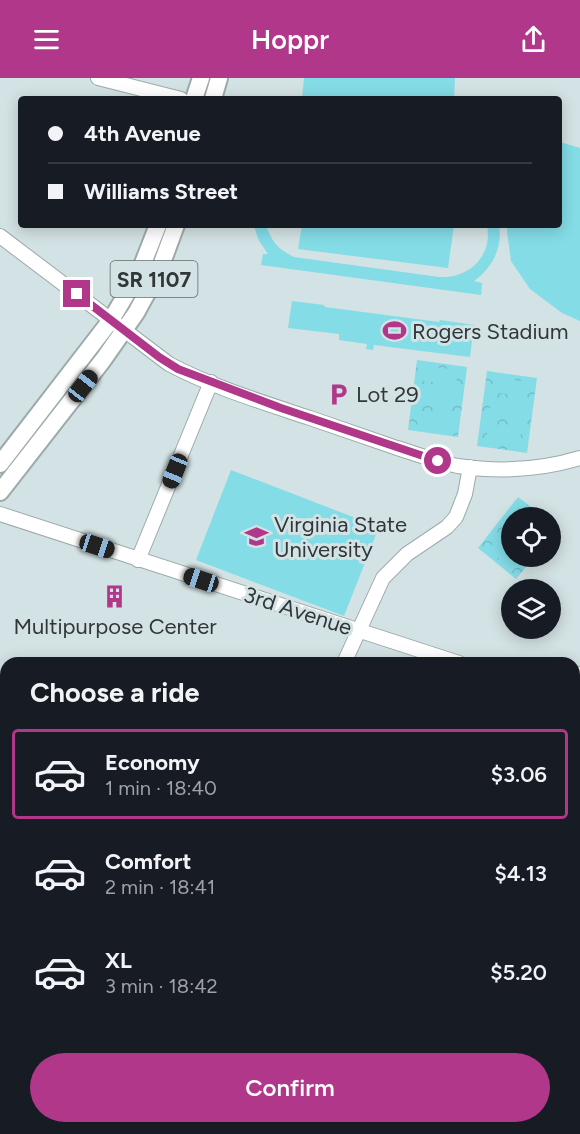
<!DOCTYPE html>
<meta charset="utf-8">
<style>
:root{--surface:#171b24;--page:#242831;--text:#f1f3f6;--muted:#9ea1a6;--line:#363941;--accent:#b1378a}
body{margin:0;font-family:Figtree,sans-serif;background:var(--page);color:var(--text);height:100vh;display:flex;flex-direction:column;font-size:22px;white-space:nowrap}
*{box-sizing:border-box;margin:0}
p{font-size:20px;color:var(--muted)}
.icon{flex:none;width:33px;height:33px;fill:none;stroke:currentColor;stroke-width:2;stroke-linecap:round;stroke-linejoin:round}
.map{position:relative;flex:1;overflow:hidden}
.details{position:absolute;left:0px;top:579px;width:580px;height:477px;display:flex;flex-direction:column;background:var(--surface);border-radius:18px 18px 0 0;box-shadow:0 3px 15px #0003}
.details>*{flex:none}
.hud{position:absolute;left:18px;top:18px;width:544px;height:132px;border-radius:6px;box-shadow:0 3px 15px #0003;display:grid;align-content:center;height:132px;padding:0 30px;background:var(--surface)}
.controls{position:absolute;left:501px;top:429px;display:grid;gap:12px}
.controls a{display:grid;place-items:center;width:60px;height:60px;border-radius:50%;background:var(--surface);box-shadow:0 3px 15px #0003;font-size:30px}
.end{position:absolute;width:27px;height:27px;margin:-14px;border:8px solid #b1378a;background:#fff;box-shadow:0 0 0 3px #fff}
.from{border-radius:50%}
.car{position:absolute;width:18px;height:36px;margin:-18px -9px;border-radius:8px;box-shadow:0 0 4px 2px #0007;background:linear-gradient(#222 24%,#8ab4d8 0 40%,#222 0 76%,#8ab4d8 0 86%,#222 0)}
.hud b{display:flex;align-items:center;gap:21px;height:57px;font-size:22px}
.hud b+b{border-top:2px solid var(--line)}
.hud i{width:15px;height:15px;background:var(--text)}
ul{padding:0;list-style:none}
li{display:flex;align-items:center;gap:18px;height:90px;margin:0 12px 9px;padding:0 18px;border:3px solid transparent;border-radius:6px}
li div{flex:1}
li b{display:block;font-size:22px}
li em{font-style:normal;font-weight:600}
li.current{border-color:var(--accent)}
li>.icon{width:54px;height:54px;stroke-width:1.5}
h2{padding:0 30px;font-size:27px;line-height:72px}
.cta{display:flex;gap:12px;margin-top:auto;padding:12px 30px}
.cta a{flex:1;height:69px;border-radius:36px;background:var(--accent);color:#fff;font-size:24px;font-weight:600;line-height:69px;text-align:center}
header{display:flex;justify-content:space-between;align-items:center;height:78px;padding:0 30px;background:var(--accent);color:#fff;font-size:27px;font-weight:600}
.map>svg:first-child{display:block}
.park{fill:url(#park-crowns)}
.pitch{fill:#84dce7}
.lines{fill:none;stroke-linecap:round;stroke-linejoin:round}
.minor-casing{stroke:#9daaac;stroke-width:16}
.major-casing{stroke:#9daaac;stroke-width:20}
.minor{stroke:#fff;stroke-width:14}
.major{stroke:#fff;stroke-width:16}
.route{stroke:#b1378a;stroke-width:8}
.labels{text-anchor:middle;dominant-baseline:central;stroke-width:6;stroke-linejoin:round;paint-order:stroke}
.shield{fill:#d3e2e4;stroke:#626a6c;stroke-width:1.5}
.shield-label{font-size:21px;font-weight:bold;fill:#313738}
.poi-label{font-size:22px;fill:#313738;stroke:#d3e2e4;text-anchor:start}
.street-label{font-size:22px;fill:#313738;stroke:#d3e2e4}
</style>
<header><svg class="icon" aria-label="menu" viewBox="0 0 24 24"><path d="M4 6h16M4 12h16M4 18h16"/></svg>Hoppr<svg class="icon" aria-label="share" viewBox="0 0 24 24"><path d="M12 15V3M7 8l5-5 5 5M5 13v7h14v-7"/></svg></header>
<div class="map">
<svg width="580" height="1056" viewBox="0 0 580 1056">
<defs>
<pattern id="park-crowns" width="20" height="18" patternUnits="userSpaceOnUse" patternTransform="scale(1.5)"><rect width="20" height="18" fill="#84dce7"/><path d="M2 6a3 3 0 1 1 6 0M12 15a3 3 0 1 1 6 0" fill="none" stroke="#72bdc7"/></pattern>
</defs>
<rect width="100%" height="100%" fill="#d3e2e4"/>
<path class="park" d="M417,282L467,289L458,359L408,352Z
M487,293L537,300L527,375L477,368Z
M518,419L544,439L512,440V478L534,479L516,501L478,470Z"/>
<path class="pitch" d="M304,0H455L454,21H302Z
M560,64L580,70V243L562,235L530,211L511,183L507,154V147H560Z
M254,147H266C271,163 279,172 294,179L439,199C469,201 493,178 487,147H499C503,170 492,190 474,203L482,205L481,217L261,187L263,176H268L258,161Z
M302,147H454L448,190L298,171Z
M292,223L324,227L325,229L439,244L440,242L474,247L470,279L374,267L373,272L366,271L367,266L339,262V256L288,250Z
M425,288L458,292L456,307L423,303Z
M495,299L527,304L525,319L493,314Z
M422,311L455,315L453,330L420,326Z
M491,324L524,328L522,343L489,339Z
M419,333L452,337L450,353L417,348Z
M488,349L521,353L519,369L486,364Z
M231,392L379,449L344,538L196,482Z
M522,428L536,439H513Z
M497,460L511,471L512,478L521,479L523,480L514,492L488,472Z"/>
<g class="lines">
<defs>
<path id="minor" d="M98,0L181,21
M0,158L169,286C212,309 265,325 310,340C339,350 368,360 397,370C417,376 437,384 458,388C498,394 541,392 580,380
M0,436L459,585
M138,482L211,304
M344,585L383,500L407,476L447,449L456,439L465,416L470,389
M574,608L580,596
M574,623L580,625
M0,634L6,636
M0,786L6,797
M574,818L580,819
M0,937L6,930
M574,955H580
M0,980L6,982
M574,1005L580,991
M175,1050L194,1056
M149,1056L151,1050
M350,1056L352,1050
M554,1056L556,1050"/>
<path id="major" d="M194,21L201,0
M213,21L219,0
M0,386L111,242L140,193L158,147
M0,414L103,282L136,235L159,193L176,147
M0,842H6
M0,859L6,860
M574,1022L580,1024"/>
</defs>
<use href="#minor" class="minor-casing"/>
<use href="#major" class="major-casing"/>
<use href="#minor" class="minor"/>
<use href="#major" class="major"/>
</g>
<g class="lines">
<path class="route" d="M77,216L159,279L178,291L281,330L438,383"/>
</g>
<defs>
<symbol id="stadium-bare" viewBox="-9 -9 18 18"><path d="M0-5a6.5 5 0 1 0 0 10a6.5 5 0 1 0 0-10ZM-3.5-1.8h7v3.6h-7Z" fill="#b1378a" stroke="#d3e2e4" stroke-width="2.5" paint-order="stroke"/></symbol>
<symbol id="parking-bare" viewBox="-9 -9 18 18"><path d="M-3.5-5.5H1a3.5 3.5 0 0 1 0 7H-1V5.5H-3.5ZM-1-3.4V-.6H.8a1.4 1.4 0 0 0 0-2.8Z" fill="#b1378a" stroke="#d3e2e4" stroke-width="2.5" paint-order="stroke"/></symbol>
<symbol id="university-bare" viewBox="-9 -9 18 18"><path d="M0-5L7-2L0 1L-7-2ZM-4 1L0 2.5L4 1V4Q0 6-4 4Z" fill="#b1378a" stroke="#d3e2e4" stroke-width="2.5" paint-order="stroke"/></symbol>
<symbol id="building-bare" viewBox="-9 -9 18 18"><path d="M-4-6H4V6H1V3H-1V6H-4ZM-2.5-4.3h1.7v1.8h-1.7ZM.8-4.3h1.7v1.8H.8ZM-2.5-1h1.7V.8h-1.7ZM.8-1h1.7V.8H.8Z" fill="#b1378a" stroke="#d3e2e4" stroke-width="2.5" paint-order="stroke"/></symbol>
</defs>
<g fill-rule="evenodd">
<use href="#stadium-bare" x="378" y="236" width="33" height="33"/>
<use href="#parking-bare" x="322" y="300" width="33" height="33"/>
<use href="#university-bare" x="240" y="442" width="33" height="33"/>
<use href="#building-bare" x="98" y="502" width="33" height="33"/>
</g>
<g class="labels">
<rect class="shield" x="110.5" y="183" width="87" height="36" rx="4.5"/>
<g class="shield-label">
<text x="154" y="201">SR 1107</text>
</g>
<g class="poi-label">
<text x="412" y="253">Rogers Stadium</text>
<text x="356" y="316">Lot 29</text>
<text x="274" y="446">Virginia State<tspan x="274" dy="25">University</tspan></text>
<text x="115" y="548" text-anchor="middle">Multipurpose Center</text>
</g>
<g class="street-label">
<text transform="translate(298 533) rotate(18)">3rd Avenue</text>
</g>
</g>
</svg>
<div class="controls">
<a><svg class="icon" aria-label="locate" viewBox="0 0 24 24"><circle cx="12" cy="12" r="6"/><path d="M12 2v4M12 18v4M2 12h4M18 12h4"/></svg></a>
<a><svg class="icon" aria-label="layers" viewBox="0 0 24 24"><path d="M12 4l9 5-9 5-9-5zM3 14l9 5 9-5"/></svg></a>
</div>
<i class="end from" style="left:438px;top:383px"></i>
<i class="end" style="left:77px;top:216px"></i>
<i class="car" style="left:83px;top:308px;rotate:38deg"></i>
<i class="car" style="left:175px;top:393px;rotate:202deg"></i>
<i class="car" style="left:97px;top:468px;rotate:108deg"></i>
<i class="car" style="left:201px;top:502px;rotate:288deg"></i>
<div class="hud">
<b><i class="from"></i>4th Avenue</b>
<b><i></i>Williams Street</b>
</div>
<section class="details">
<h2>Choose a ride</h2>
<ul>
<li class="current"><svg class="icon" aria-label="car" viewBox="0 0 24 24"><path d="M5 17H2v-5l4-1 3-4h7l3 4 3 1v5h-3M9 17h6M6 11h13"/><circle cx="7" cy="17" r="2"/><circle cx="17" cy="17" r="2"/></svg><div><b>Economy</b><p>1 min · 18:40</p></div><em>$3.06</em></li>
<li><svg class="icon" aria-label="car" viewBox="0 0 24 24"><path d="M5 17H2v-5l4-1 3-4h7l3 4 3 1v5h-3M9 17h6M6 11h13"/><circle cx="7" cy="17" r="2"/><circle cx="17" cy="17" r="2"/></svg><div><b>Comfort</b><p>2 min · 18:41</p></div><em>$4.13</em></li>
<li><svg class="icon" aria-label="car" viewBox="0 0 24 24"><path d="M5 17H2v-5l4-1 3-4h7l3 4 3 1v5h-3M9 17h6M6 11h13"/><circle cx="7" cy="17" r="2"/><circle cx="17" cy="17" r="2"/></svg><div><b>XL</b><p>3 min · 18:42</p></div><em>$5.20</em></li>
</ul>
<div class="cta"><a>Confirm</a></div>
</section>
</div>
